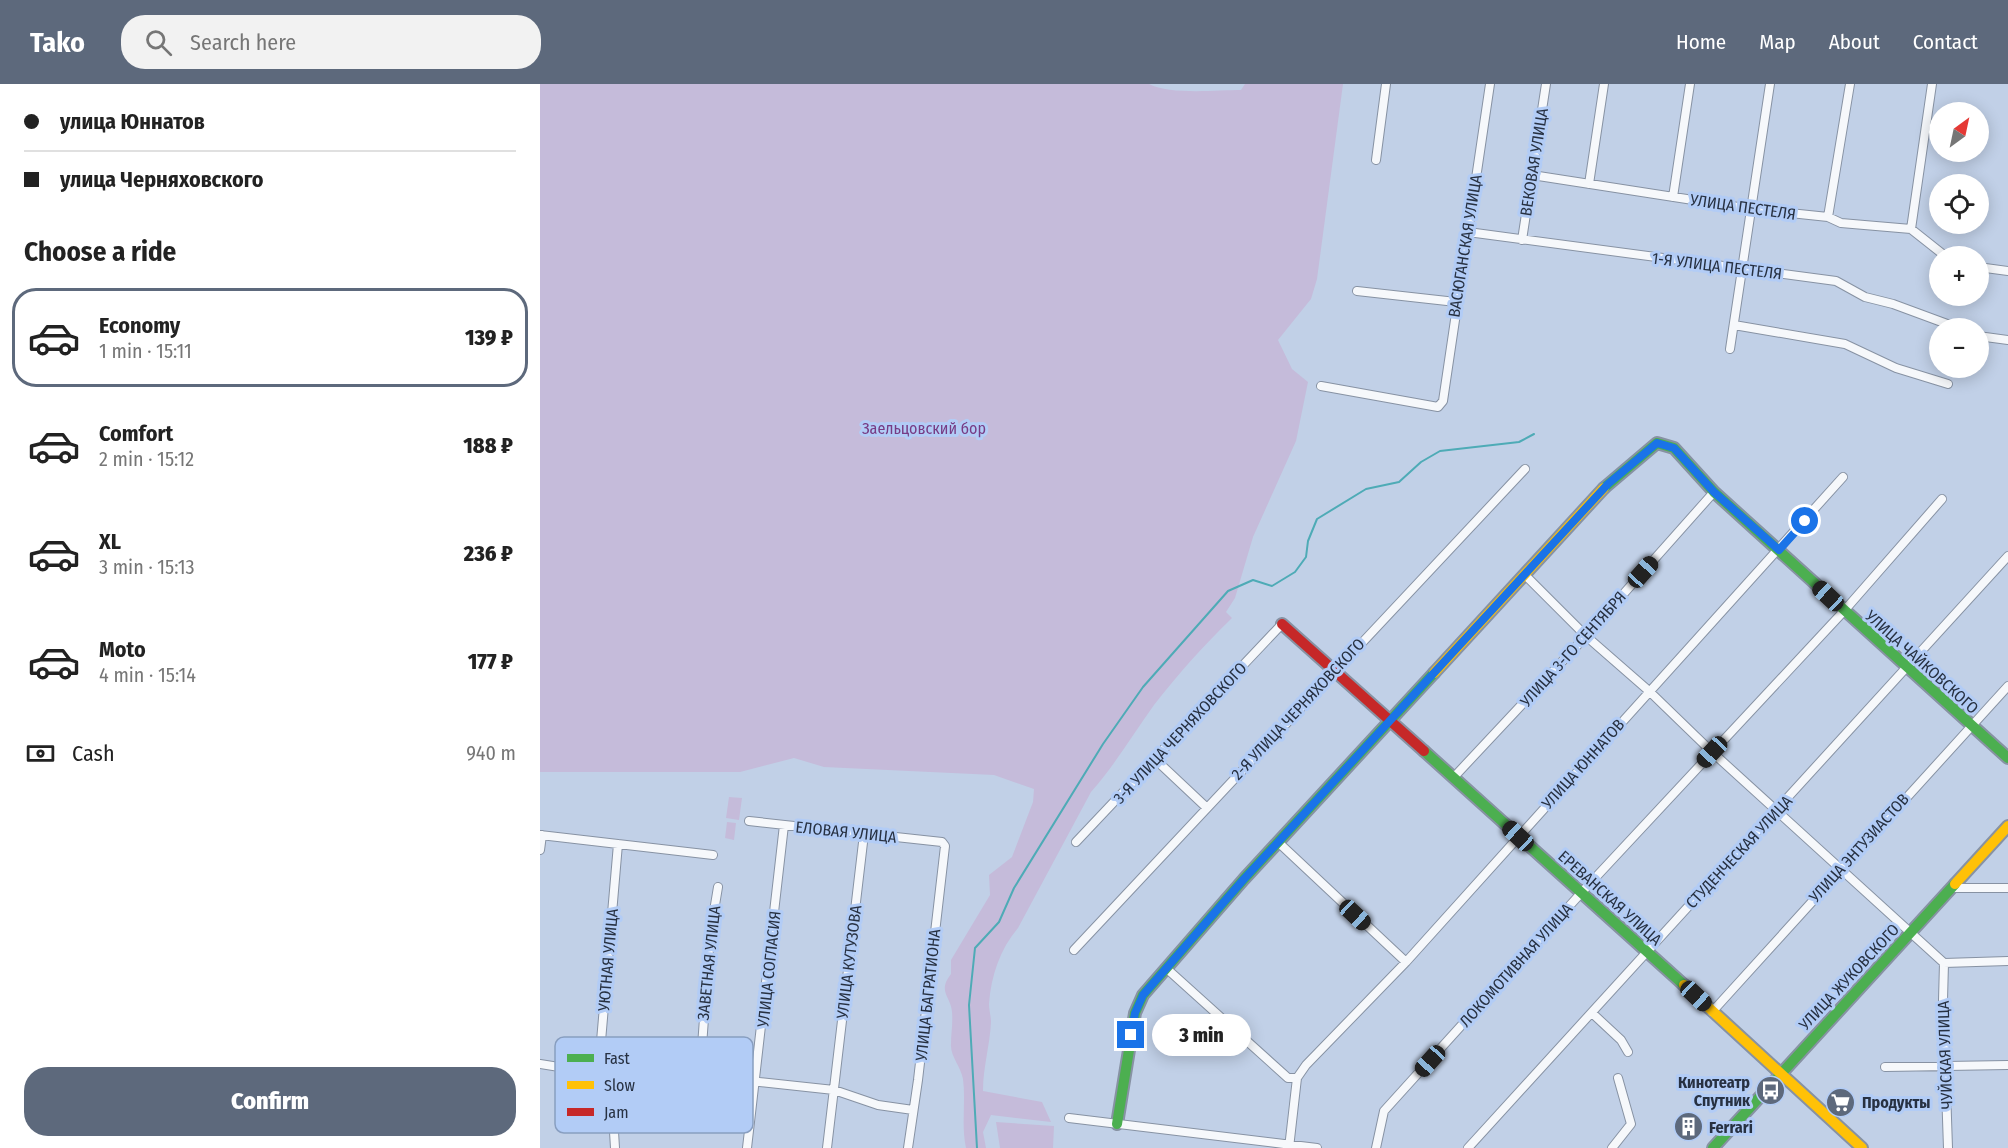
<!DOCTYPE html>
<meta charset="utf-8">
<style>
:root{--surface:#fff;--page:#f2f2f2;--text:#222;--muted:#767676;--line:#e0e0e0;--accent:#5d697c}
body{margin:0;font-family:"Fira Sans Condensed",sans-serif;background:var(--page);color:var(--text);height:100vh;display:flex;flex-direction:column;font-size:22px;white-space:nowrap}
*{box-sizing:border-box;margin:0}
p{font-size:20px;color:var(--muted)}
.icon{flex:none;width:33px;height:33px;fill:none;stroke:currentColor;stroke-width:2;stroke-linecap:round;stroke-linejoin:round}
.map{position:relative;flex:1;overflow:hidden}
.side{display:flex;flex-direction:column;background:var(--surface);width:540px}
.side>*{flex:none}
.guide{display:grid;align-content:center;height:132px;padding:0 24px;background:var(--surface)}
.needle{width:39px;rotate:33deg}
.buttons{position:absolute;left:1389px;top:18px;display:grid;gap:12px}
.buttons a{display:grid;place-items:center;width:60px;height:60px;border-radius:50%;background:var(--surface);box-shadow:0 3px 15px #0003;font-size:30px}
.end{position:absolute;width:27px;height:27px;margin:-14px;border:8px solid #1a73e8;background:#fff;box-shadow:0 0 0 3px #fff}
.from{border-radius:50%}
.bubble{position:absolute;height:42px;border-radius:21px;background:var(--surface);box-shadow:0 3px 15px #0003;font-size:20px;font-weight:800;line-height:42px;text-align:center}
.car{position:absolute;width:18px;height:36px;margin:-18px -9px;border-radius:8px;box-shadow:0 0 4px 2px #0007;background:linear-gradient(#222 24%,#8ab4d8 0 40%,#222 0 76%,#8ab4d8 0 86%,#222 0)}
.guide b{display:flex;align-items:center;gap:21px;height:57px;font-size:22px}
.guide b+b{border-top:2px solid var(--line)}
.guide i{width:15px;height:15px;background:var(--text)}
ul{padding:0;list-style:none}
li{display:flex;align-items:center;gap:18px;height:99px;margin:0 12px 9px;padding:0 12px;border:3px solid transparent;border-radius:24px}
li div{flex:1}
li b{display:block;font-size:22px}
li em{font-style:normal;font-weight:800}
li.active{border-color:var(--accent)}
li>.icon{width:54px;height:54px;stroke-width:1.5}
h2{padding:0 24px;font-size:27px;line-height:72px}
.pay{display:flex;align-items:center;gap:15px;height:66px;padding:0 24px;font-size:22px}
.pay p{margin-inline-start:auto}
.primary-button{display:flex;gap:12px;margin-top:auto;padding:12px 24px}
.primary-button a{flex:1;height:69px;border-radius:24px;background:var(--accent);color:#fff;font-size:24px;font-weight:800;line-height:69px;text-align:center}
header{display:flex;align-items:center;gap:36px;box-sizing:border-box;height:84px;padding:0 30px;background:var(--accent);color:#fff}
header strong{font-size:28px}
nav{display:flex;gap:33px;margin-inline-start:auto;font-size:21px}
.search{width:420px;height:54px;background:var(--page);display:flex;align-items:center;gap:15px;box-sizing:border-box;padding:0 21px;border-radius:24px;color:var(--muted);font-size:22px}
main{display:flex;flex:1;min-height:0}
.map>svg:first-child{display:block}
.green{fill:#c5bbda}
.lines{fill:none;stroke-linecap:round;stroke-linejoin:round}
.stream{stroke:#4eabb6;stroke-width:2}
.street-casing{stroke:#8792a3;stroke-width:10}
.fast-casing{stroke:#8792a3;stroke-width:14}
.slow-casing{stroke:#8792a3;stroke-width:14}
.jam-casing{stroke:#8792a3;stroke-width:14}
.street{stroke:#f6f8fb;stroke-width:8}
.fast{stroke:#4caf50;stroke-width:10}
.slow{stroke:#ffc107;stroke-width:10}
.jam{stroke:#c62828;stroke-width:10}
.route{stroke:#1a73e8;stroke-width:8}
.labels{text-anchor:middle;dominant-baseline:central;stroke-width:6;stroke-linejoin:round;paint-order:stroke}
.street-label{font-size:16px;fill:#273142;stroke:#b2ccf6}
.park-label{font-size:16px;fill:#773b84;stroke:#b2ccf6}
.poi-label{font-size:16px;font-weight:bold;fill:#273142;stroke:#b2ccf6;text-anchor:start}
.key{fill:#b2ccf6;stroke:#889ec0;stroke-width:1.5}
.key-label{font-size:16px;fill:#273142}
</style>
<header>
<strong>Tako</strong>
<div class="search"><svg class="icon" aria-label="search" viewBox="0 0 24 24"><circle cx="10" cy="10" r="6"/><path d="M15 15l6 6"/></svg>Search here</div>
<nav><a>Home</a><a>Map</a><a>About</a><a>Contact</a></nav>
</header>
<main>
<section class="side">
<div class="guide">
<b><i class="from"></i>улица Юннатов</b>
<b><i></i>улица Черняховского</b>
</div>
<h2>Choose a ride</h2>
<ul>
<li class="active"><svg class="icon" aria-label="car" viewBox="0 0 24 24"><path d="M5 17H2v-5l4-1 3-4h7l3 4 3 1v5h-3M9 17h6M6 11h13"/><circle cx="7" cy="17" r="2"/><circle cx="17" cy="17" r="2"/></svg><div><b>Economy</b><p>1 min · 15:11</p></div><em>139 ₽</em></li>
<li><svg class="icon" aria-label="car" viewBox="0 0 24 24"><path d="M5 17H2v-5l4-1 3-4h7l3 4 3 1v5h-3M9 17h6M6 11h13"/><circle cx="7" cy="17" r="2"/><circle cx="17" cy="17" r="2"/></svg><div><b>Comfort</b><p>2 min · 15:12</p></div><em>188 ₽</em></li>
<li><svg class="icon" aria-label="car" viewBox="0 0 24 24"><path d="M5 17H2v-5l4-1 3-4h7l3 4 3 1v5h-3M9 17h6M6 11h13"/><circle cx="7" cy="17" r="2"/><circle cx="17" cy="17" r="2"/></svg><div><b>XL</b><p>3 min · 15:13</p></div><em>236 ₽</em></li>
<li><svg class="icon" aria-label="car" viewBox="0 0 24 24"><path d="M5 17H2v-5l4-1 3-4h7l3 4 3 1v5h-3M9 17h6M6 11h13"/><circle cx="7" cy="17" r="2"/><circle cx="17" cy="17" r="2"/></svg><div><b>Moto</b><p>4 min · 15:14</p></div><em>177 ₽</em></li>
</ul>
<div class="pay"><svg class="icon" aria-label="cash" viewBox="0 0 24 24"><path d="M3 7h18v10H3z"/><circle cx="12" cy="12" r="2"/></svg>Cash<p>940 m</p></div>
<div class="primary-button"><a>Confirm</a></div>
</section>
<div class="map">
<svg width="1468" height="1064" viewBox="0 0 1468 1064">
<rect width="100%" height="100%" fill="#c1d0e7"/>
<path class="green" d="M0,0H609C630,11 676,6 701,6L705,0H803L777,195L771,215L738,256L752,285L768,298L756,357L713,453L695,514L686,528L692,534C664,561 638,590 614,621C593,650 575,681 551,708L478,844C460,865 451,892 449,920C449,926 451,932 451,938C450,961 443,983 443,1007L502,1018L511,1038L451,1031L443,1048L446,1064H426C421,1041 426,1018 423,995C421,983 410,972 411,960C411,949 413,940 412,928C411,912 397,908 411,890V876L450,811L449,791L472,773L493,718L494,705L454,691L284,683L254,674L200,688H0Z
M189,713L202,714L199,736L186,734Z
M187,738L196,739L194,756L185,754Z
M456,1038L514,1042L513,1064H460Z"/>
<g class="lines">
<path class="stream" d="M437,1064L429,921L435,864L459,838L474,804L563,660L603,603L688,507L713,496L732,502L755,488L766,473L768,457L777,435L826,405L859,398L881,378L900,367L979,358L994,350"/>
<defs>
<path id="street" d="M836,76L846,0
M992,91L1211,125L1288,133L1301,139L1371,145L1405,172
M1049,100L1064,0
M1133,113L1150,0
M1288,133L1310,0
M1371,145L1392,0
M928,148L1296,197L1325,213L1353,220L1418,244
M982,156L1006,0
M1438,183L1468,187
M817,207L916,218
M1194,241L1305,260L1356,284L1408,300
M1438,252L1468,256
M1190,265L1230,0
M781,302L898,323L903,317L950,0
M985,491L1046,552L1109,607L1172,668L1404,879L1468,877
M616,676L667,724
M914,693L1046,552L1174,408
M209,737L402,758L405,762L378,996L368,1064
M0,751L173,771
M536,758L742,540
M738,758L866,878
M0,766L2,751
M1411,804H1468
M534,866L985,385
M1404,879L1403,916L1408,1064
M626,884L748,994H757
M1172,928L1468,602
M1052,929L1081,956L1088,968
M0,980L44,987L71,998L92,989L116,987L294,1006L338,1021L373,1026
M1345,983L1468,981
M160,990L170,851L178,803
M58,992L78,760
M71,998L75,1064
M529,1034L777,1064
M207,1064L244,741
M287,1064L324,750
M749,1064L757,994L766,981L866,878L1303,393
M836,1064L844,1027L1042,808L1304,527L1402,415
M928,1064L1468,472
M1072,1064L1091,1040L1078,994"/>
<path id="fast" d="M1064,404L1117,359L1134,364L1174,408L1468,674
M884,667L1144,901
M577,1040L595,929L603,911L704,795L894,589
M1173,1064L1415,800"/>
<path id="slow" d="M894,589L1064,404
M1415,800L1468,742
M1144,901L1322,1064"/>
<path id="jam" d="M742,540L884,667"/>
</defs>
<use href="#street" class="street-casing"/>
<use href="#fast" class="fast-casing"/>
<use href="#slow" class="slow-casing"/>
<use href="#jam" class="jam-casing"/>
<use href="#street" class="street"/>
<use href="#fast" class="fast"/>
<use href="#slow" class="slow"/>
<use href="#jam" class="jam"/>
</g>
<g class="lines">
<path class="route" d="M591,951L595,929L603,911L704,795L1068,400L1117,359L1134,364L1174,408L1239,466L1265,437"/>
</g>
<defs>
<symbol id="bus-disc" viewBox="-11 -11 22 22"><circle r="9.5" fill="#5d697c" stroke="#b2ccf6"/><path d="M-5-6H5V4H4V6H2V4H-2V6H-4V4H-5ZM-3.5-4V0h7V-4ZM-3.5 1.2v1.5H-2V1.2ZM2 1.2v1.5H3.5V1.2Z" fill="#fff"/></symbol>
<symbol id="supermarket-disc" viewBox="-11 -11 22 22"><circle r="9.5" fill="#5d697c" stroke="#b2ccf6"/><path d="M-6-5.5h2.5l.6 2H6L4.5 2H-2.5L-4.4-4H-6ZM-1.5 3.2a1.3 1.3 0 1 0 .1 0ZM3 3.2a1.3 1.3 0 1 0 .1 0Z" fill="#fff"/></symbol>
<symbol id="building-disc" viewBox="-11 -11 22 22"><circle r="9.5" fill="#5d697c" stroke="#b2ccf6"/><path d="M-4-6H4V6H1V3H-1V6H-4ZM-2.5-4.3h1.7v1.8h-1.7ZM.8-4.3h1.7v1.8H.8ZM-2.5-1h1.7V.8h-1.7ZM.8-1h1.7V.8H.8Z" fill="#fff"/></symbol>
</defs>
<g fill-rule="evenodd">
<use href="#bus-disc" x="1214" y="990" width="33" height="33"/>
<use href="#supermarket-disc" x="1284" y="1002" width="33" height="33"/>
<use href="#building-disc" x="1132" y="1026" width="33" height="33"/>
</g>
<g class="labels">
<g class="street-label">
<text transform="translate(994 78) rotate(-81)">ВЕКОВАЯ УЛИЦА</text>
<text transform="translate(1203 123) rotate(8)">УЛИЦА ПЕСТЕЛЯ</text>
<text transform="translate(925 162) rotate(-81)">ВАСЮГАНСКАЯ УЛИЦА</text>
<text transform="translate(1177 182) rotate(7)">1-Я УЛИЦА ПЕСТЕЛЯ</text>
<text transform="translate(1033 565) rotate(-48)">УЛИЦА 3-ГО СЕНТЯБРЯ</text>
<text transform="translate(1382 578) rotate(42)">УЛИЦА ЧАЙКОВСКОГО</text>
<text transform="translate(758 625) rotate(-47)">2-Я УЛИЦА ЧЕРНЯХОВСКОГО</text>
<text transform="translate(640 649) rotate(-47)">3-Я УЛИЦА ЧЕРНЯХОВСКОГО</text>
<text transform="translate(1043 680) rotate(-48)">УЛИЦА ЮННАТОВ</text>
<text transform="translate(306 748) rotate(6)">ЕЛОВАЯ УЛИЦА</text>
<text transform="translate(1319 764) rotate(-48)">УЛИЦА ЭНТУЗИАСТОВ</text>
<text transform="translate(1199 768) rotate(-47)">СТУДЕНЧЕСКАЯ УЛИЦА</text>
<text transform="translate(1070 814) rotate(42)">ЕРЕВАНСКАЯ УЛИЦА</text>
<text transform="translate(68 876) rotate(-85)">УЮТНАЯ УЛИЦА</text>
<text transform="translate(309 878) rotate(-83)">УЛИЦА КУТУЗОВА</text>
<text transform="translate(169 879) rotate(-84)">ЗАВЕТНАЯ УЛИЦА</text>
<text transform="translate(976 881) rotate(-48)">ЛОКОМОТИВНАЯ УЛИЦА</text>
<text transform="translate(229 885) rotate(-84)">УЛИЦА СОГЛАСИЯ</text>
<text transform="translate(1309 893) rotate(-47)">УЛИЦА ЖУКОВСКОГО</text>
<text transform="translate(388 911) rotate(-84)">УЛИЦА БАГРАТИОНА</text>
<text transform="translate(1405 971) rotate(-92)">ЧУЙСКАЯ УЛИЦА</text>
</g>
<g class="park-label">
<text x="384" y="344">Заельцовский бор</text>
</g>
<g class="poi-label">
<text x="1210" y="998" text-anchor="end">Кинотеатр<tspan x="1210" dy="18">Спутник</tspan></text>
<text x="1322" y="1018">Продукты</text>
<text x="1169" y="1043">Ferrari</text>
</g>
</g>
<rect x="15" y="953" width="198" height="96" rx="9" class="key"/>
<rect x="27" y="970" width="27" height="8" fill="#4caf50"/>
<rect x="27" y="997" width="27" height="8" fill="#ffc107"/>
<rect x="27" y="1024" width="27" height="8" fill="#c62828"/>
<g class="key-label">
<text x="64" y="980">Fast</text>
<text x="64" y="1007">Slow</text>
<text x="64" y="1034">Jam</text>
</g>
</svg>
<div class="buttons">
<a><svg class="needle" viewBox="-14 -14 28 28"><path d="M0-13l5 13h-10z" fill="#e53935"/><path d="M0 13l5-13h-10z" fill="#767676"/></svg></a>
<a><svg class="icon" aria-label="locate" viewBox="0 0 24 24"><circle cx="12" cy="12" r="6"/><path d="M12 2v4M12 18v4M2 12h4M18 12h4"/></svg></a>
<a>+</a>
<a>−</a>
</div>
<i class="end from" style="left:1265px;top:437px"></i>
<i class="end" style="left:591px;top:951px"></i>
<div class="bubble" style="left:612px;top:930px;width:99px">3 min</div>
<i class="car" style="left:1103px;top:488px;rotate:42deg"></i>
<i class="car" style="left:1288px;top:512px;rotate:313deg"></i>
<i class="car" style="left:1172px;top:668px;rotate:223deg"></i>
<i class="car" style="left:978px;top:752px;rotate:313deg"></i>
<i class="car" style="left:815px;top:831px;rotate:133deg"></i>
<i class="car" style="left:1156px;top:912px;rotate:133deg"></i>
<i class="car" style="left:890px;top:977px;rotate:222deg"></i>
</div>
</main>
